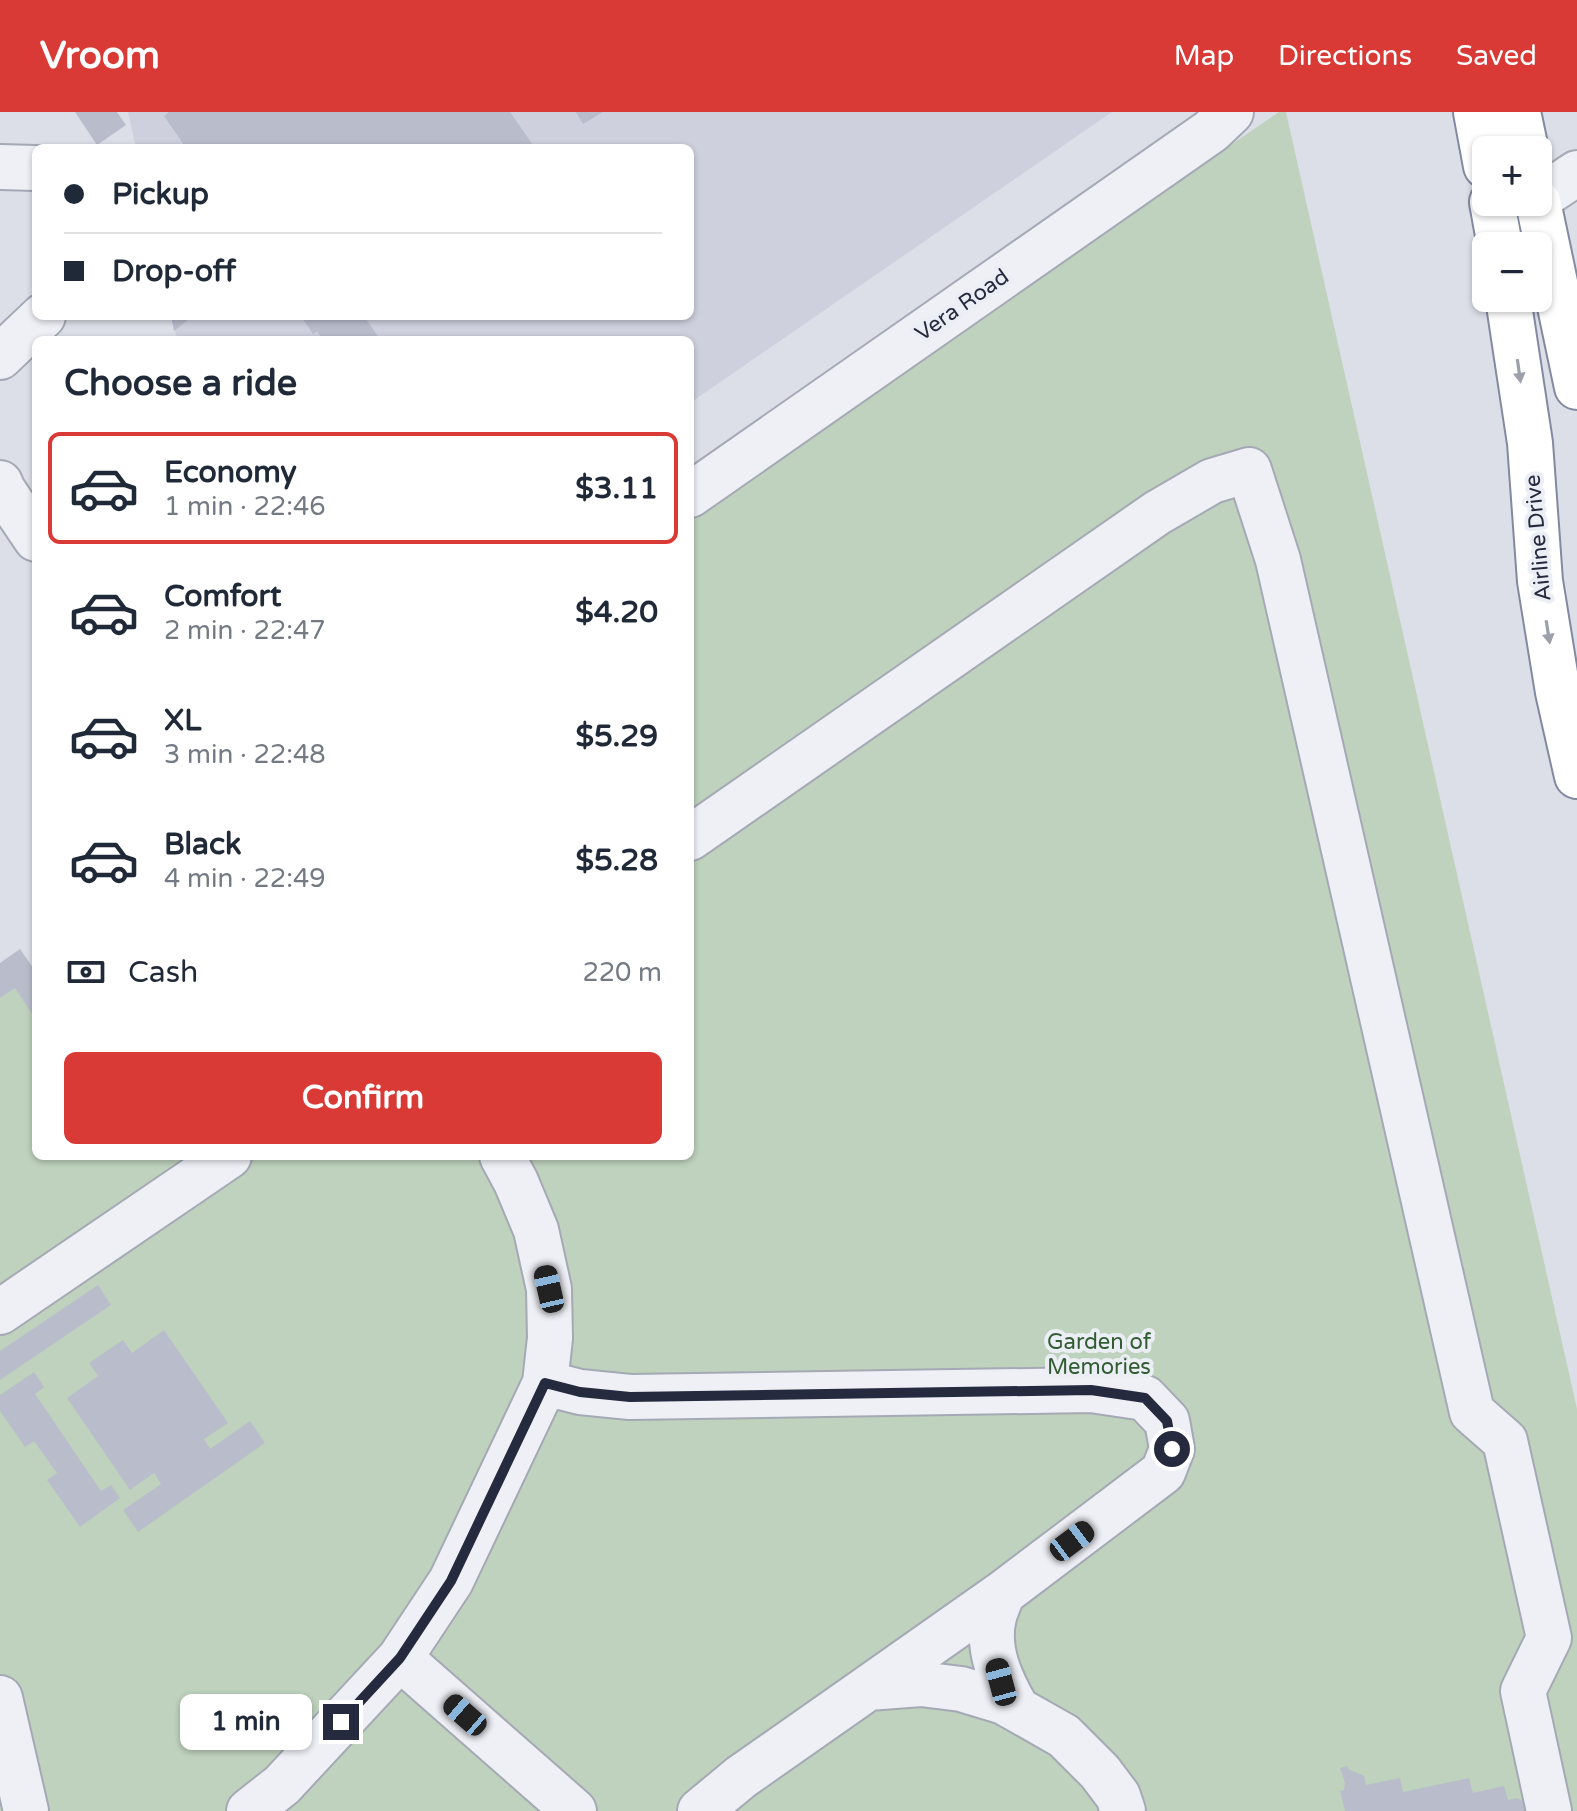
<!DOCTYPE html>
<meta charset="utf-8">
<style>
:root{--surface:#fff;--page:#f6f6f7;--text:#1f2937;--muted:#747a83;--line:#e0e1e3;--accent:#d93a35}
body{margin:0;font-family:"Varela Round",sans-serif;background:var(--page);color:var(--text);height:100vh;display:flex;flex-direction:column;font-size:30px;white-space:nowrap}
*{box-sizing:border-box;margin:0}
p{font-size:26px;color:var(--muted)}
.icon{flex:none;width:44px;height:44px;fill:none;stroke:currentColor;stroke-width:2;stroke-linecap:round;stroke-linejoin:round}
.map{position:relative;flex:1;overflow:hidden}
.side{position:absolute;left:32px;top:224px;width:662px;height:824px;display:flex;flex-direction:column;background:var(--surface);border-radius:12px;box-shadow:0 2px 6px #0004}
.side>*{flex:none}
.top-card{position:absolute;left:32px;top:32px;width:662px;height:176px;border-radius:12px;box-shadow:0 2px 6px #0004;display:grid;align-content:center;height:176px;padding:0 32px;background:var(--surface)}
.buttons{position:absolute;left:1472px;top:24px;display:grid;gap:16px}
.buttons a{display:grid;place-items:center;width:80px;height:80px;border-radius:12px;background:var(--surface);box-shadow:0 2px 6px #0004;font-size:40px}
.end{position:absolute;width:36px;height:36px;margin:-18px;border:10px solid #252a3f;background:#fff;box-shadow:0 0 0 4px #fff}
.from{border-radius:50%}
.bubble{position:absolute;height:56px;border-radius:12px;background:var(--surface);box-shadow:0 2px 6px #0004;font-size:26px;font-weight:800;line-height:56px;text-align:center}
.car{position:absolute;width:24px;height:48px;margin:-24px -12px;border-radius:10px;box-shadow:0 0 6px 2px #0007;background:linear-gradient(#222 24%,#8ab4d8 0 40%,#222 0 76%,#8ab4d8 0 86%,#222 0)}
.top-card b{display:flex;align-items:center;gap:28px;height:76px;font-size:30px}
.top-card b+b{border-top:2px solid var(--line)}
.top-card i{width:20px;height:20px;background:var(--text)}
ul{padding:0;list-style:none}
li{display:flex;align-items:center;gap:24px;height:112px;margin:0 16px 12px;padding:0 16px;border:4px solid transparent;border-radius:12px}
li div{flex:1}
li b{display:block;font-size:30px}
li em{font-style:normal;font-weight:800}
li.selected{border-color:var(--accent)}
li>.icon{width:72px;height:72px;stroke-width:1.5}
h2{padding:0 32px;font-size:36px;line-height:96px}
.pay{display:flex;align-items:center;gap:20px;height:88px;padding:0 32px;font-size:30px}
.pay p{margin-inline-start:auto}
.primary-button{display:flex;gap:16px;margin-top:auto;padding:16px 32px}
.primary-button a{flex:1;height:92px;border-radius:12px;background:var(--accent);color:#fff;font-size:32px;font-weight:800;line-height:92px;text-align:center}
header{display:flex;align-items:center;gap:48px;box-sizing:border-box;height:112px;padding:0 40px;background:var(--accent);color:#fff}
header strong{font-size:38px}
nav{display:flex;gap:44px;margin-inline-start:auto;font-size:28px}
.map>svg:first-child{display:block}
.built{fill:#ced1dd}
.green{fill:#bed2bd}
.building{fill:#b9bdcb}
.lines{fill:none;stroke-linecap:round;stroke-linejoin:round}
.minor-casing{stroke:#a5a9b5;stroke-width:48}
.highway-casing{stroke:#8389a0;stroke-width:48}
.minor{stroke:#eff0f6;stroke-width:44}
.highway{stroke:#fff;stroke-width:44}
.oneway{fill:#9d9fa9}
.route{stroke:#252a3f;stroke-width:10}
.labels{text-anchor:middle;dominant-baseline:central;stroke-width:8;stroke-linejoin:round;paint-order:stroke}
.street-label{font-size:22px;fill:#252a3f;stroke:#eceef5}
.park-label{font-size:22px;fill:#315c31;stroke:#eceef5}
</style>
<header>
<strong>Vroom</strong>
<nav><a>Map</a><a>Directions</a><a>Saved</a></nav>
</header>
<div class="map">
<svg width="1577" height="1699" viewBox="0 0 1577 1699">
<rect width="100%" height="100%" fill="#dcdfe8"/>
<path class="built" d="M128,0H1112L690,291V228H177L172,204H690V36H136Z"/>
<path class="green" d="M1279,0H1286L1577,1297V1699H0V875L36,851V1044H690V403Z"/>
<path class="building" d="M75,0H117L126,13L97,33Z
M169,0H510L535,36H186L164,4Z
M576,0H603L583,12Z
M171,204H193L174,219Z
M301,204H364L379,226L376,228H323L317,219L313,222Z
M20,837L36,860V908L15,876L0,886V851Z
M98,1173L111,1193L0,1268V1239Z
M164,1218L228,1311L204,1327L210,1337L250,1309L265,1331L138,1420L123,1398L161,1372L154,1361L130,1378L67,1286L98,1264L89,1251L123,1228L132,1241Z
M34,1260L44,1275L35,1282L101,1379L111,1373L120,1386L80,1415L47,1368L57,1361L34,1329L25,1335L0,1299V1283Z
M1347,1654L1348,1657L1364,1664L1366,1673L1400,1666L1403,1680L1469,1666L1473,1681L1504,1674L1508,1688L1517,1686L1525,1690L1529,1699H1345L1340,1679L1344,1678L1345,1671L1340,1656Z"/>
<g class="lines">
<defs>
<path id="minor" d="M0,55L36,56
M1538,87L1577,61
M0,245L43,204
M0,371L3,378L36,427
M690,383L1211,19L1231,0
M690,726L1157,401L1212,369L1249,358L1278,448L1472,1300L1505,1329L1549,1526L1523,1579L1549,1699
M0,1200L229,1044
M545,1271L580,1280L630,1285L1091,1278L1145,1286L1167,1309L1172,1337L1163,1360L1003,1481L868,1576
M1003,1481C1000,1488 996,1497 994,1505C986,1538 1001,1569 1017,1597
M400,1546L574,1699
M0,1586L26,1699
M249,1699L282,1673L400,1546L451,1469L545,1271L550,1226L549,1177L536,1118L516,1070L502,1044
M700,1699L741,1665L868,1576L921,1572L961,1577L1004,1590L1064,1624L1100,1660L1118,1684L1123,1699"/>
<path id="highway" d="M1476,0L1486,54
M1518,0L1526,38
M1492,90L1500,134
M1538,90L1577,275
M1508,186L1530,331L1540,469L1558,580L1577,664"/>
</defs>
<use href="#minor" class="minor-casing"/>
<use href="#highway" class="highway-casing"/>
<use href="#minor" class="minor"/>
<use href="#highway" class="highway"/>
</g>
<defs><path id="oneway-solid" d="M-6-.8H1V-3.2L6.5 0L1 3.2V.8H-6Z" transform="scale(2)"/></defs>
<g class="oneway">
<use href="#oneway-solid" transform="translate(1519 259) rotate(82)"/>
<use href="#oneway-solid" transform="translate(1548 520) rotate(81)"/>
</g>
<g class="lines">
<path class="route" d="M341,1610L400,1546L451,1469L545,1271L580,1280L630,1285L1091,1278L1145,1286L1167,1309L1172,1337"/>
</g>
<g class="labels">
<g class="street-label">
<text transform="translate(962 193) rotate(-35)">Vera Road</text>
<text transform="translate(1538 426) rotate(-95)">Airline Drive</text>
</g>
<g class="park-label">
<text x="1099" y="1230">Garden of<tspan x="1099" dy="25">Memories</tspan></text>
</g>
</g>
</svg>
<div class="buttons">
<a>+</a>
<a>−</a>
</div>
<i class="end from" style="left:1172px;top:1337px"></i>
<i class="end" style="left:341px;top:1610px"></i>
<div class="bubble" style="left:180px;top:1582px;width:132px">1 min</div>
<i class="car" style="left:549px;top:1177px;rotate:347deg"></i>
<i class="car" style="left:1072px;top:1429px;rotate:53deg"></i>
<i class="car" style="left:1001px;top:1570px;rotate:345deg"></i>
<i class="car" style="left:465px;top:1603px;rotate:311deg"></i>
<div class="top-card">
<b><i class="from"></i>Pickup</b>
<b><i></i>Drop-off</b>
</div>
<section class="side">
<h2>Choose a ride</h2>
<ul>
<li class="selected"><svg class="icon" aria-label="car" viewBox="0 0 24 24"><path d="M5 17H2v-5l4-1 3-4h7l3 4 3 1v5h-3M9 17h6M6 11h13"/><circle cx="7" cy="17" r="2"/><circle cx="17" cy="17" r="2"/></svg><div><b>Economy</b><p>1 min · 22:46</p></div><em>$3.11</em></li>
<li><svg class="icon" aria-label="car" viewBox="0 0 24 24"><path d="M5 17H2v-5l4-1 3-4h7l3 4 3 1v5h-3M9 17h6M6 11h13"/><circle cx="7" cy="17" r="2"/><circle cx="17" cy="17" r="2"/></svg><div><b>Comfort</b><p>2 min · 22:47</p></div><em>$4.20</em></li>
<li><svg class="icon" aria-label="car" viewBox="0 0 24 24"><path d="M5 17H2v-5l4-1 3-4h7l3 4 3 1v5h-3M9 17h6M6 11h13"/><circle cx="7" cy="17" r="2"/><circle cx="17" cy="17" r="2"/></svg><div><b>XL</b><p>3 min · 22:48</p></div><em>$5.29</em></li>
<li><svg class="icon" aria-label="car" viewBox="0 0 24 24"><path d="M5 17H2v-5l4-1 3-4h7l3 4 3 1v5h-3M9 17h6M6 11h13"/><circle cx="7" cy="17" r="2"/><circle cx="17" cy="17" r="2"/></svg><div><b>Black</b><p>4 min · 22:49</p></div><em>$5.28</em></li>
</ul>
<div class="pay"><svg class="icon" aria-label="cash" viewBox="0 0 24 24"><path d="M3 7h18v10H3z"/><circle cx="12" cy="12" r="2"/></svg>Cash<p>220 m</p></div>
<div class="primary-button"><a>Confirm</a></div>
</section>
</div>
